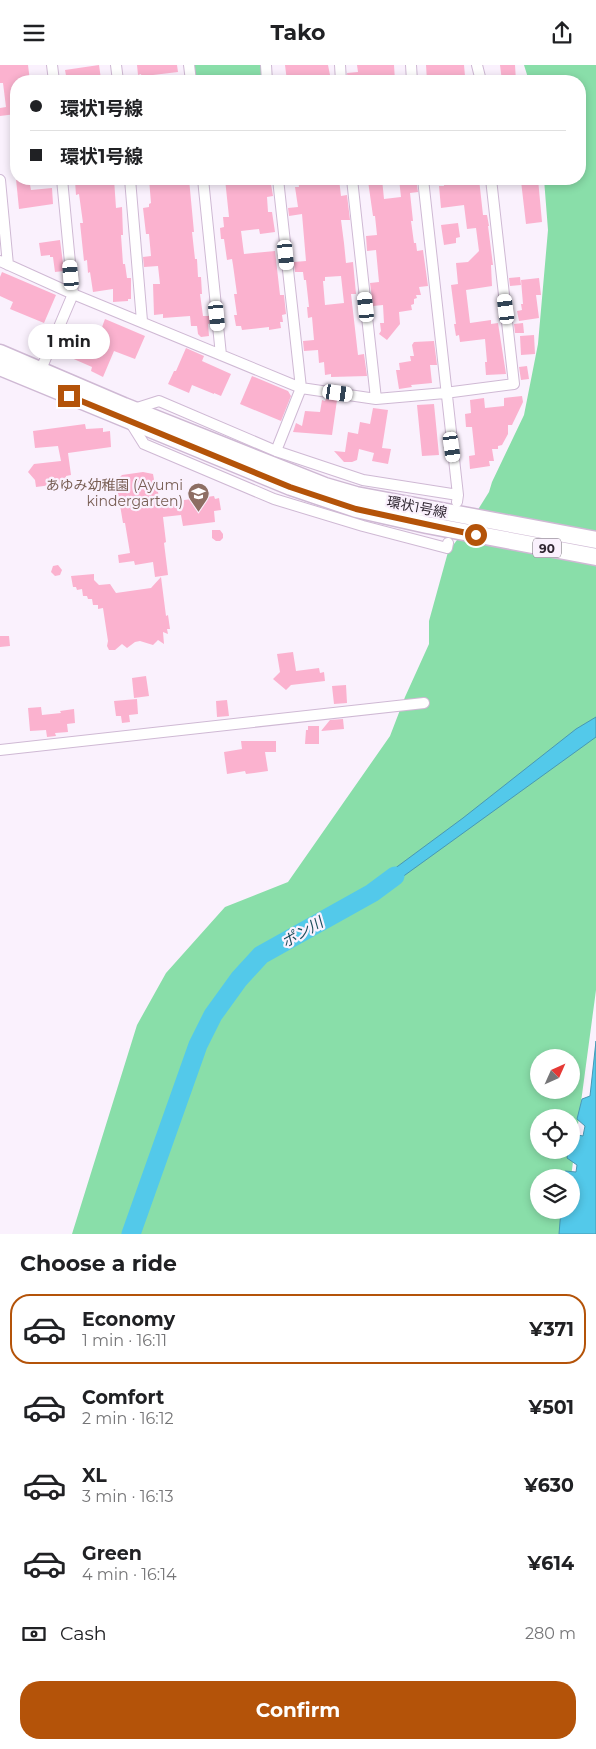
<!DOCTYPE html>
<meta charset="utf-8">
<style>
:root{--surface:#fff;--page:#f2f2f2;--text:#202124;--muted:#757577;--line:#e0e0e0;--accent:#b45309}
body{margin:0;font-family:Montserrat,"Noto Sans JP",sans-serif;background:var(--page);color:var(--text);height:100vh;display:flex;flex-direction:column;font-size:19px;white-space:nowrap}
*{box-sizing:border-box;margin:0}
p{font-size:16px;color:var(--muted)}
.icon{flex:none;width:28px;height:28px;fill:none;stroke:currentColor;stroke-width:2;stroke-linecap:round;stroke-linejoin:round}
.map{position:relative;height:1169px;overflow:hidden}
.details{display:flex;flex-direction:column;background:var(--surface);flex:1}
.details>*{flex:none}
.guide{position:absolute;left:10px;top:10px;width:576px;height:110px;border-radius:20px;box-shadow:0 2px 8px #0003;display:grid;align-content:center;height:110px;padding:0 20px;background:var(--surface)}
.needle{width:32px;rotate:45deg}
.tools{position:absolute;left:530px;top:984px;display:grid;gap:10px}
.tools a{display:grid;place-items:center;width:50px;height:50px;border-radius:50%;background:var(--surface);box-shadow:0 2px 8px #0003;font-size:25px}
.end{position:absolute;width:22px;height:22px;margin:-11px;border:6px solid #b45309;background:#fff;box-shadow:0 0 0 2px #fff}
.from{border-radius:50%}
.bubble{position:absolute;height:35px;border-radius:18px;background:var(--surface);box-shadow:0 2px 8px #0003;font-size:16px;font-weight:700;line-height:35px;text-align:center}
.car{position:absolute;width:15px;height:30px;margin:-15px -8px;border-radius:6px;box-shadow:0 0 4px 1px #0007;background:linear-gradient(#fff 24%,#345 0 40%,#fff 0 76%,#345 0 86%,#fff 0)}
.guide b{display:flex;align-items:center;gap:18px;height:48px;font-size:19px}
.guide b+b{border-top:1px solid var(--line)}
.guide i{width:12px;height:12px;background:var(--text)}
ul{padding:0;list-style:none}
li{display:flex;align-items:center;gap:15px;height:70px;margin:0 10px 8px;padding:0 10px;border:2px solid transparent;border-radius:20px}
li div{flex:1}
li b{display:block;font-size:19px}
li em{font-style:normal;font-weight:700}
li.active{border-color:var(--accent)}
li>.icon{width:45px;height:45px;stroke-width:1.5}
h2{padding:0 20px;font-size:22px;line-height:60px}
.pay{display:flex;align-items:center;gap:12px;height:55px;padding:0 20px;font-size:19px}
.pay p{margin-inline-start:auto}
.action{display:flex;gap:10px;margin-top:auto;padding:10px 20px}
.action a{flex:1;height:58px;border-radius:20px;background:var(--accent);color:#fff;font-size:20px;font-weight:700;line-height:58px;text-align:center}
header{display:flex;justify-content:space-between;align-items:center;height:65px;padding:0 20px;background:var(--surface);font-size:22px;font-weight:700}
.map>svg:first-child{display:block}
.green{fill:#89dea9;fill-rule:evenodd}
.water{fill:#53c9ea;stroke:#4898b3}
.lines{fill:none;stroke-linecap:round;stroke-linejoin:round}
.river{stroke:#53c9ea;stroke-width:19}
.building{fill:#fbb2cf;fill-rule:evenodd}
.street-casing{stroke:#cfb9d4;stroke-width:12}
.primary-casing{stroke:#cfb9d4;stroke-width:19}
.street{stroke:#fff;stroke-width:10}
.primary{stroke:#fff;stroke-width:16}
.route{stroke:#b45309;stroke-width:6}
.labels{text-anchor:middle;dominant-baseline:central;stroke-width:4.5;stroke-linejoin:round;paint-order:stroke}
.shield{fill:#faf1fd;stroke:#6d646f;stroke-width:1}
.shield-label{font-size:12px;font-weight:bold;fill:#302732}
.education-label{font-size:14px;fill:#785e54;stroke:#faf1fd;text-anchor:end}
.street-label{font-size:14px;fill:#302732;stroke:#faf1fd}
.water-label{font-size:15px;font-style:italic;fill:#1c4e5c;stroke:#faf1fd}
</style>
<header><svg class="icon" aria-label="menu" viewBox="0 0 24 24"><path d="M4 6h16M4 12h16M4 18h16"/></svg>Tako<svg class="icon" aria-label="share" viewBox="0 0 24 24"><path d="M12 15V3M7 8l5-5 5 5M5 13v7h14v-7"/></svg></header>
<div class="map">
<svg width="596" height="1169" viewBox="0 0 596 1169">
<rect width="100%" height="100%" fill="#faf1fd"/>
<path class="green" d="M189,0H266L267,16H191Z
M524,0H596V925L571,1112H539V1145H566L563,1169H72L137,960L166,908L225,842L288,817L390,671L405,632L429,579V556L448,487L469,459L489,427L492,417L524,350L538,279L548,165L544,114H580V16H529ZM539,992H571V1025H539ZM539,1052H571V1085H539Z"/>
<path class="water" d="M596,652V672L376,831L371,821L463,753L576,664Z
M596,976V1169H559L561,1145L570,1147L571,1145V1112H564L565,1106L576,1107L577,1100L567,1093L569,1085H571L573,1069L583,1071L585,1061L577,1054L582,1034L590,1031Z"/>
<g class="lines">
<path class="river" d="M131,1169L198,980L213,950L239,914L261,890L372,828L395,811"/>
</g>
<path class="building" d="M0,0H28L30,16H16V49L0,51V43L6,42L3,18H0Z
M99,0L101,14L67,16L65,5Z
M137,0H177L178,7L153,10L154,13L142,14L141,9L138,10Z
M285,0H328L330,10L303,14L304,16H287Z
M357,0H394L395,16H348L347,8L358,7Z
M426,0H464L465,11L427,16Z
M500,0H515L516,16H502Z
M16,114H29L31,125L52,123L53,139L19,144Z
M98,114H114L116,143L122,142L123,170H121L123,199H125L127,213H131V234H128V236L113,237V224L93,227L90,207L88,208L87,195L84,196L80,158H83L79,129L76,130L75,116Z
M149,114H189L194,167H192L195,194H197L198,212H201L202,229H200L203,251H210L211,258L208,259L209,271L201,272L198,269L197,261H191L190,251L163,253V249L154,250L153,219H160L158,201L144,202L143,192L151,191L149,169H146L143,143L149,142V139L151,138Z
M225,114H268V120L271,119L273,131L267,132L268,147H272L275,167L260,169L259,164L241,166L244,189L275,186L280,230H284L286,249L282,250L283,257H280L281,263L269,265V262L242,265L241,261H236L234,250H237L234,229H237L233,200L232,194L227,195L224,174H221L220,163L224,162L223,152H229Z
M298,114H339L341,131L347,130L350,155H341L344,178L346,198L353,197L356,229H351L358,290L364,289L367,311L331,312V309L325,310L324,297L319,298L318,285L304,286L303,276L314,275L312,252L308,253L307,242H309L306,215H304L303,207H295L294,199V197L306,196L302,149L289,151L288,143L298,142L295,122H299ZM341,211L344,238L325,240L323,216H325V212Z
M382,114L384,134L401,132L399,114H416L418,127L410,128L413,156H411L414,178H416L417,186L423,185L428,221L419,222L421,230H416L417,233L414,234V239L411,240L412,245L399,247L400,259L387,275L379,269L381,266L380,258H384L383,240L373,241L370,218L379,217L376,185L367,186L366,171L377,170L375,151H373L368,116Z
M443,114H479L483,150H487L489,161H488L493,200H491L492,221L466,225L470,258L491,255V259L498,258L506,309L486,310L485,297H487L485,274L460,277L459,270L456,271L454,259H456L451,220L458,219L456,198L468,197L479,186L476,163L467,164L464,140L441,143L439,121H444Z
M538,114L542,157L526,159L521,116Z
M458,158L460,172L456,173V178L444,180L441,160Z
M60,175L64,206L55,207L53,192H50V190L41,191L39,178Z
M2,207L56,230L44,258L10,244L13,237L0,231V212Z
M520,212L521,220L510,221L509,213Z
M539,213L541,230H536L539,253L519,256L517,246L522,245L521,239H523L521,215Z
M105,254L145,271L135,294L114,286L103,312L91,306L92,302L60,288L65,274L76,279L83,266L98,273Z
M523,258L524,268H515L514,259Z
M534,270L535,289L521,290L520,271Z
M434,276L437,300H430L432,318L411,320L412,322L399,324L396,305H400L399,298L411,296L410,291H414L412,280L414,277Z
M186,283L204,291L202,296L231,309L221,331L214,328V329L192,320L189,328L168,319L174,306H176Z
M527,301L529,314L521,315L519,302Z
M252,311L288,326L291,331L281,356L240,339Z
M522,331L523,337L512,360H508V369L502,380L498,381V384H492L494,396H489L490,401L470,404L469,391L475,390L472,362H466L465,349L471,348L470,335L484,333L485,343L504,341V333Z
M326,334L337,335L332,370L293,367L296,358L302,361L305,346L320,347L322,335L325,336Z
M434,339L439,390L422,391L417,340Z
M373,343L388,345L382,383L391,384L388,399L372,396L374,388L359,384L357,395L352,397H344L334,386L345,387L348,367L358,369L360,357L370,359Z
M85,359L86,364L103,363V367L110,366L111,382L68,388L71,410L66,411L67,418L36,422L35,415L28,407L34,399L61,396L58,381L35,383L33,366Z
M143,407L153,409L155,420H157L160,441L177,438V436L214,431L215,434L219,433L221,445L214,446L215,457L183,461L181,450L163,452L166,477L164,478L168,510L155,512L153,497L135,500L134,496L119,498L118,490L130,488L125,458H123L116,416L122,410Z
M212,465H220L223,469V473L220,476H216L212,473Z
M58,500L62,505L60,510L55,511L51,507L53,501Z
M94,509V515L99,520L110,519L116,528L151,523L161,512L166,551L168,550L170,564H167L168,569L163,567L164,579L158,575L153,580L140,576L135,577L127,583L122,579L115,585H109L107,581L108,576L103,543L98,544V540H93L92,534H88L87,531H83L82,524L77,525L76,522H73L71,511Z
M0,571H9L10,581L0,582Z
M293,587L296,606L319,603L320,608L324,607L325,616L291,620L286,625L273,614L280,607L277,589Z
M146,611L149,631L134,633L132,613Z
M346,620L347,638L334,639L332,621Z
M137,634L138,649L129,650L130,657L122,658L121,651H116L114,636Z
M227,635L229,651L217,652L216,636Z
M41,642L42,650L61,648L60,646L74,644L75,658L67,659L68,667L55,668L56,671L47,672L46,665L30,666L28,643Z
M343,654L344,664L321,666L330,655Z
M308,661H319V679H305L306,665H308Z
M241,676H276V687H265L268,706L246,709L245,706L227,709L224,687L242,684Z"/>
<g class="lines">
<defs>
<path id="street" d="M52,0L54,16
M116,0L118,16
M189,0L191,16
M266,0L267,16
M340,0L341,16
M411,0L412,16
M477,0L481,16
M130,114L142,256
M203,114L221,290
M352,114L376,334
M423,114L458,430
M0,115L8,200
M0,196L73,229L301,323L376,334L445,328L514,319L491,114
M39,309L73,229L62,114
M276,386L301,323L278,114
M448,478L447,483L363,461L274,434L144,379L129,355L134,344L159,336L276,386L363,415L458,430L457,437
M0,685L424,638"/>
<path id="primary" d="M0,288L124,341L325,421L356,430L596,475
M0,302L291,422L356,444L427,460L596,492"/>
</defs>
<use href="#street" class="street-casing"/>
<use href="#primary" class="primary-casing"/>
<use href="#street" class="street"/>
<use href="#primary" class="primary"/>
</g>
<g class="lines">
<path class="route" d="M69,331L290,422L356,444L476,470"/>
</g>
<defs>
<symbol id="school-pin" viewBox="-11 -11 22 30"><path d="M0 17L-7.5 6A9.5 9.5 0 1 1 7.5 6Z" fill="#8d6e63" stroke="#faf1fd"/><path d="M0-5L7-2L0 1L-7-2ZM-4 1L0 2.5L4 1V4Q0 6-4 4Z" fill="#fff"/></symbol>
</defs>
<g fill-rule="evenodd">
<use href="#school-pin" x="186" y="416" width="25" height="34"/>
</g>
<g class="labels">
<rect class="shield" x="533" y="473.5" width="28" height="19" rx="4"/>
<g class="shield-label">
<text x="547" y="483">90</text>
</g>
<g class="education-label">
<text x="183" y="420">あゆみ幼稚園 (Ayumi<tspan x="183" dy="16">kindergarten)</tspan></text>
</g>
<g class="street-label">
<text transform="translate(417 442) rotate(11)">環状1号線</text>
</g>
<g class="water-label">
<text transform="translate(302 867) rotate(-30)">ポン川</text>
</g>
</g>
</svg>
<div class="tools">
<a><svg class="needle" viewBox="-14 -14 28 28"><path d="M0-13l5 13h-10z" fill="#e53935"/><path d="M0 13l5-13h-10z" fill="#757577"/></svg></a>
<a><svg class="icon" aria-label="locate" viewBox="0 0 24 24"><circle cx="12" cy="12" r="6"/><path d="M12 2v4M12 18v4M2 12h4M18 12h4"/></svg></a>
<a><svg class="icon" aria-label="layers" viewBox="0 0 24 24"><path d="M12 4l9 5-9 5-9-5zM3 14l9 5 9-5"/></svg></a>
</div>
<i class="end from" style="left:476px;top:470px"></i>
<i class="end" style="left:69px;top:331px"></i>
<div class="bubble" style="left:28px;top:259px;width:82px">1 min</div>
<i class="car" style="left:286px;top:190px;rotate:174deg"></i>
<i class="car" style="left:71px;top:210px;rotate:355deg"></i>
<i class="car" style="left:366px;top:242px;rotate:354deg"></i>
<i class="car" style="left:506px;top:244px;rotate:353deg"></i>
<i class="car" style="left:217px;top:251px;rotate:174deg"></i>
<i class="car" style="left:338px;top:328px;rotate:98deg"></i>
<i class="car" style="left:452px;top:382px;rotate:172deg"></i>
<div class="guide">
<b><i class="from"></i>環状1号線</b>
<b><i></i>環状1号線</b>
</div>
</div>
<section class="details">
<h2>Choose a ride</h2>
<ul>
<li class="active"><svg class="icon" aria-label="car" viewBox="0 0 24 24"><path d="M5 17H2v-5l4-1 3-4h7l3 4 3 1v5h-3M9 17h6M6 11h13"/><circle cx="7" cy="17" r="2"/><circle cx="17" cy="17" r="2"/></svg><div><b>Economy</b><p>1 min · 16:11</p></div><em>¥371</em></li>
<li><svg class="icon" aria-label="car" viewBox="0 0 24 24"><path d="M5 17H2v-5l4-1 3-4h7l3 4 3 1v5h-3M9 17h6M6 11h13"/><circle cx="7" cy="17" r="2"/><circle cx="17" cy="17" r="2"/></svg><div><b>Comfort</b><p>2 min · 16:12</p></div><em>¥501</em></li>
<li><svg class="icon" aria-label="car" viewBox="0 0 24 24"><path d="M5 17H2v-5l4-1 3-4h7l3 4 3 1v5h-3M9 17h6M6 11h13"/><circle cx="7" cy="17" r="2"/><circle cx="17" cy="17" r="2"/></svg><div><b>XL</b><p>3 min · 16:13</p></div><em>¥630</em></li>
<li><svg class="icon" aria-label="car" viewBox="0 0 24 24"><path d="M5 17H2v-5l4-1 3-4h7l3 4 3 1v5h-3M9 17h6M6 11h13"/><circle cx="7" cy="17" r="2"/><circle cx="17" cy="17" r="2"/></svg><div><b>Green</b><p>4 min · 16:14</p></div><em>¥614</em></li>
</ul>
<div class="pay"><svg class="icon" aria-label="cash" viewBox="0 0 24 24"><path d="M3 7h18v10H3z"/><circle cx="12" cy="12" r="2"/></svg>Cash<p>280 m</p></div>
<div class="action"><a>Confirm</a></div>
</section>
